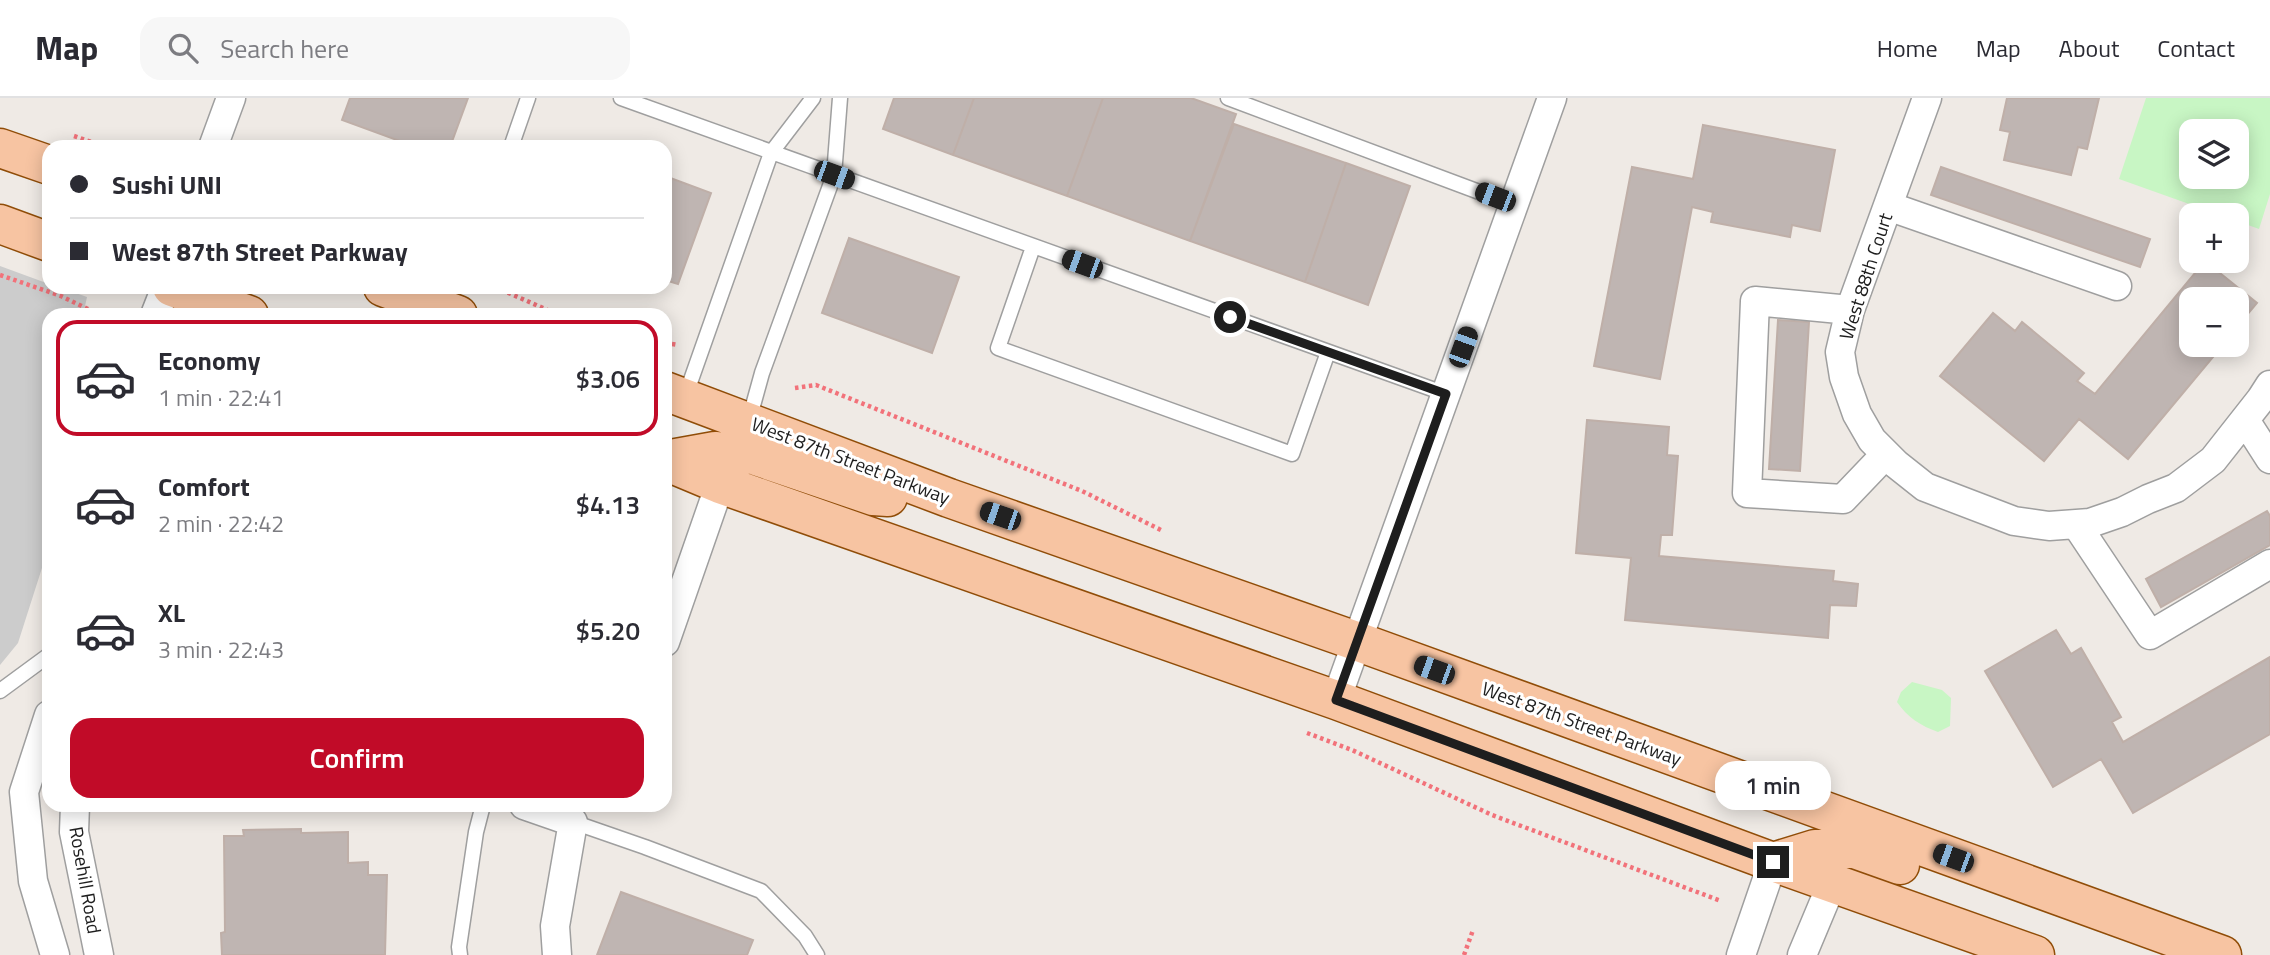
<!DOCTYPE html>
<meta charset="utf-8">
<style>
:root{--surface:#fff;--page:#f7f7f7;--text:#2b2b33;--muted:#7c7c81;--line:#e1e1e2;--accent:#c10b28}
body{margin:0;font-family:"Titillium Web",sans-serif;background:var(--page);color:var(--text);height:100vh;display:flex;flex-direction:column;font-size:26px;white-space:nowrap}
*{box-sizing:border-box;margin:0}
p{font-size:23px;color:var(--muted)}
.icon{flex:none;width:38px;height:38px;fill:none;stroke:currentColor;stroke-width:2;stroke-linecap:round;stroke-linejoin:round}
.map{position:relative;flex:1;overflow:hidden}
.sheet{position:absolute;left:42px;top:210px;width:630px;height:504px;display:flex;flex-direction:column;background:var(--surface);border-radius:21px;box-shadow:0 4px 18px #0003}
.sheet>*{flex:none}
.guide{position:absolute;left:42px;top:42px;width:630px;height:154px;border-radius:21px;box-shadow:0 4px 18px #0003;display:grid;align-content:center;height:154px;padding:0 28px;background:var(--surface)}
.buttons{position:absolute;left:2179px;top:21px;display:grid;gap:14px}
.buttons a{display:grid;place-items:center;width:70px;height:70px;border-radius:14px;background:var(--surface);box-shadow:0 4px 18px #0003;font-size:35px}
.end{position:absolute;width:32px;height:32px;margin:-16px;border:9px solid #1e1e1e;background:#fff;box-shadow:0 0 0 4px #fff}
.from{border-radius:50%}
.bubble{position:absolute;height:49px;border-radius:21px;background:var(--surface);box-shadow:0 4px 18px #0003;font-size:23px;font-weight:600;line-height:49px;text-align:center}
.car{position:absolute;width:21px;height:42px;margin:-21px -10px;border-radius:9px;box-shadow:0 0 5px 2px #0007;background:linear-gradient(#222 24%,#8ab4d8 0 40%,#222 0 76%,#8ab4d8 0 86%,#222 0)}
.guide b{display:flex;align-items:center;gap:24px;height:66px;font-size:26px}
.guide b+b{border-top:2px solid var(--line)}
.guide i{width:18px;height:18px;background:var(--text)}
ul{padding:12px 0 0;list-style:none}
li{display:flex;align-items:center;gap:21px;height:116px;margin:0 14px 10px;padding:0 14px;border:4px solid transparent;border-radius:21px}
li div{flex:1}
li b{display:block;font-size:26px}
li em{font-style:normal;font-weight:600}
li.on{border-color:var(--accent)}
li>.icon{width:63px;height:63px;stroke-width:1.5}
.button{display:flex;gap:14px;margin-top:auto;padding:14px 28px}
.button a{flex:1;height:80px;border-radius:21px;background:var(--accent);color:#fff;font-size:28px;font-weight:600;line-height:80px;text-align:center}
header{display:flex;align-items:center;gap:42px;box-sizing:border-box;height:98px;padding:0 35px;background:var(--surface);border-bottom:2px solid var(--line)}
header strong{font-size:33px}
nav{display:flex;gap:38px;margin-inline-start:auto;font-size:24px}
.search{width:490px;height:63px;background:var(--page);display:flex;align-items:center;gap:18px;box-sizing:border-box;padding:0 24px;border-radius:21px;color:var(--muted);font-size:26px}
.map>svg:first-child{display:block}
.religious{fill:#ccc}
.park{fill:#c8f6c4;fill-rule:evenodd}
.building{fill:#bfb5b2;stroke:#bfafa8;stroke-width:2}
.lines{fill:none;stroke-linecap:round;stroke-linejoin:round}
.lane-casing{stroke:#9f9f9f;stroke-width:17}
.street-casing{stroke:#9f9f9f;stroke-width:31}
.primary-casing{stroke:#904d08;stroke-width:41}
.path{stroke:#f2727a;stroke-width:4.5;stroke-dasharray:3.5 3.5;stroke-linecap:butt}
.lane{stroke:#fff;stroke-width:14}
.street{stroke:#fff;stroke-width:28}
.primary{stroke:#f7c4a2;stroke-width:38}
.route{stroke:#1e1e1e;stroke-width:9}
.labels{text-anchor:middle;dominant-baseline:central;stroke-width:6;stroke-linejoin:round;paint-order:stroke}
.street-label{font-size:19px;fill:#1e1e1e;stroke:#fff}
</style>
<header>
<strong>Map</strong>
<div class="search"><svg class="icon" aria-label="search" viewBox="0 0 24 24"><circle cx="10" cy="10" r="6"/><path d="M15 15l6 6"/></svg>Search here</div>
<nav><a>Home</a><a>Map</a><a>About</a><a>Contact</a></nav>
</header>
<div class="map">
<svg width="2270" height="857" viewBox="0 0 2270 857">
<rect width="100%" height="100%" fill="#efeae5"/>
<path class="religious" d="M0,168L49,186V189H59L87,199L83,217H49V448L18,545L0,567Z"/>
<path class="park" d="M2146,0H2270V96L2259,131L2237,123L2236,117H2220L2119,81ZM2191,33H2236V79H2191Z
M1912,584L1942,592L1951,600L1950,628L1938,634C1921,628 1907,619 1897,604L1901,594Z"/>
<path class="building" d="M350,0H468L450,49H416L342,22Z
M894,0H974L953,57L883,31Z
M974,0H1103L1067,98L953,57Z
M1103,0H1191L1236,16L1190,143L1067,98Z
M2007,0H2099L2087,51L2078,49L2071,77L2004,62L2010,34L2000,32Z
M1234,26L1346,65L1305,184L1190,143Z
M1703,27L1835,52L1820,133L1792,127L1790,139L1711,124L1713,114L1692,109L1660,281L1594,268L1632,69L1693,81Z
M1346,65L1410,88L1368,207L1305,184Z
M1941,69L2150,141L2140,169L1931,97Z
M665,78L711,95L678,186L665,182Z
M849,140L959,179L932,255L822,215Z
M2205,163L2257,205L2236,230V201H2191V247H2223L2128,361L2079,321L2044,363L1940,278L1993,215L2015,233L2022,224L2084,275L2077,283L2095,296Z
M1778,222L1809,224L1800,373L1769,371Z
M1587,322L1669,329L1667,357L1678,358L1672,437H1661L1659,458L1834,473L1833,483L1858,486L1856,508L1830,507L1828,540L1625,522L1631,460L1576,455Z
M2267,413L2270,418V447L2161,509L2146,481Z
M2056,532L2071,556L2081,550L2121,619L2112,624L2123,644L2270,559V636L2133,715L2101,661L2053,689L1985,573Z
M301,731V735L348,734V765L368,764V777H387L385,857H222L221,835L225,834L224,738H244L243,732Z
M621,794L753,842L747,857H597Z"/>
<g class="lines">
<defs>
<path id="lane" d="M621,0L1446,296
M1228,0L1514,107
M511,49L528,0
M1033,149L998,250L1292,356L1328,254
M685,299L771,55L813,0
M749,322L762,275L834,77L840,0
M0,593L49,557
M573,724L645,749L761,793L805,838L817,857
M460,857L459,849L476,734L483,707"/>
<path id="street" d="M1927,0L1850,212L1840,254L1844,279L1857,316L1872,342L1896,366L1925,389L2014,423L2049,428L2090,425L2122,414L2148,401L2176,390L2213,362L2261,301L2270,287
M213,49L231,0
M1888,108L2117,188
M1850,212L1755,203L1747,395L1843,401L1886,356
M155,217L166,189
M2245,322L2270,361
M2076,426L2150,537L2270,466
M665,544L720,386
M1336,602L1552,0
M49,617L24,694L33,783L55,857
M75,707L74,734L99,857
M524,707L573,724L555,828L557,857
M1741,857L1773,764
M1802,857L1833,783"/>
<path id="primary" d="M0,50L49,67
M0,126L49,144
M172,189L249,217
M383,189L458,217
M665,293L949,400L1356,543L2222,857
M665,362L715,353L753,357L873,398L888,399
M665,363L720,386L1336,602L1773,764L2035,857
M1773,764L1815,751H1855L1900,767"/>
</defs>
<use href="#lane" class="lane-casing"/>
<use href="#street" class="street-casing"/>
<use href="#primary" class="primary-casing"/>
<path class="path" d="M74,38L106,49
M0,177L61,198L100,217
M495,189L559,217
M665,245L678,247
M795,290L816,287L1082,393L1163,433
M1307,635L1352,652L1492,717L1721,803
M1464,857L1473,832"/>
<use href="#lane" class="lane"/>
<use href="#street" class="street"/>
<use href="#primary" class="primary"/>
</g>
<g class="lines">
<path class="route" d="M1230,219L1446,296L1336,602L1773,764"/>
</g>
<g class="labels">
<g class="street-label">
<text transform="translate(1865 178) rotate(-72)">West 88th Court</text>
<text transform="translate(851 362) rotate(21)">West 87th Street Parkway</text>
<text transform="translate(1582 625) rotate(20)">West 87th Street Parkway</text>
<text transform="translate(86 782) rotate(80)">Rosehill Road</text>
</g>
</g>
</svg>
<div class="buttons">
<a><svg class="icon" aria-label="layers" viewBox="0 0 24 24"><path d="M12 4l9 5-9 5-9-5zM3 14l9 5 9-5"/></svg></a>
<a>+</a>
<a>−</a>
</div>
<i class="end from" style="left:1230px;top:219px"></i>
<i class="end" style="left:1773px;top:764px"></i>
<div class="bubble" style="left:1715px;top:663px;width:116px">1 min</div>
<i class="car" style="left:834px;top:77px;rotate:110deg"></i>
<i class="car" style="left:1495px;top:99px;rotate:291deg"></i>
<i class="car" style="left:1082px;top:166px;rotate:290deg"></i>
<i class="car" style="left:1463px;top:249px;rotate:20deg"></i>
<i class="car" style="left:1000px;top:418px;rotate:289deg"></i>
<i class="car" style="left:1434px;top:572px;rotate:290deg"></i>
<i class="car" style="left:1953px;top:760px;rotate:290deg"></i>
<div class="guide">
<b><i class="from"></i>Sushi UNI</b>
<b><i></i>West 87th Street Parkway</b>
</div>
<section class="sheet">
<ul>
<li class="on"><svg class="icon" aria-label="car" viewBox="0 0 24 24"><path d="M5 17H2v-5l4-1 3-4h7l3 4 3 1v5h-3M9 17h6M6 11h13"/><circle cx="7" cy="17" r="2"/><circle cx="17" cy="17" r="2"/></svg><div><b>Economy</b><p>1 min · 22:41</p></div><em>$3.06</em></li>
<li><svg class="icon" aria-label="car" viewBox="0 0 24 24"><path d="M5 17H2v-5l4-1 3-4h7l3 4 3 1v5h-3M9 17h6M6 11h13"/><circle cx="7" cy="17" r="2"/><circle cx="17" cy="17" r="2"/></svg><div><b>Comfort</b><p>2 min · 22:42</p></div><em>$4.13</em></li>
<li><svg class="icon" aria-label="car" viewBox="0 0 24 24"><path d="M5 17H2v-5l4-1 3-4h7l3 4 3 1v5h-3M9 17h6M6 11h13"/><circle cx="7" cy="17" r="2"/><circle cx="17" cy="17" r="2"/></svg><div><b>XL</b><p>3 min · 22:43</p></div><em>$5.20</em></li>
</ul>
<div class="button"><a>Confirm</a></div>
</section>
</div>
